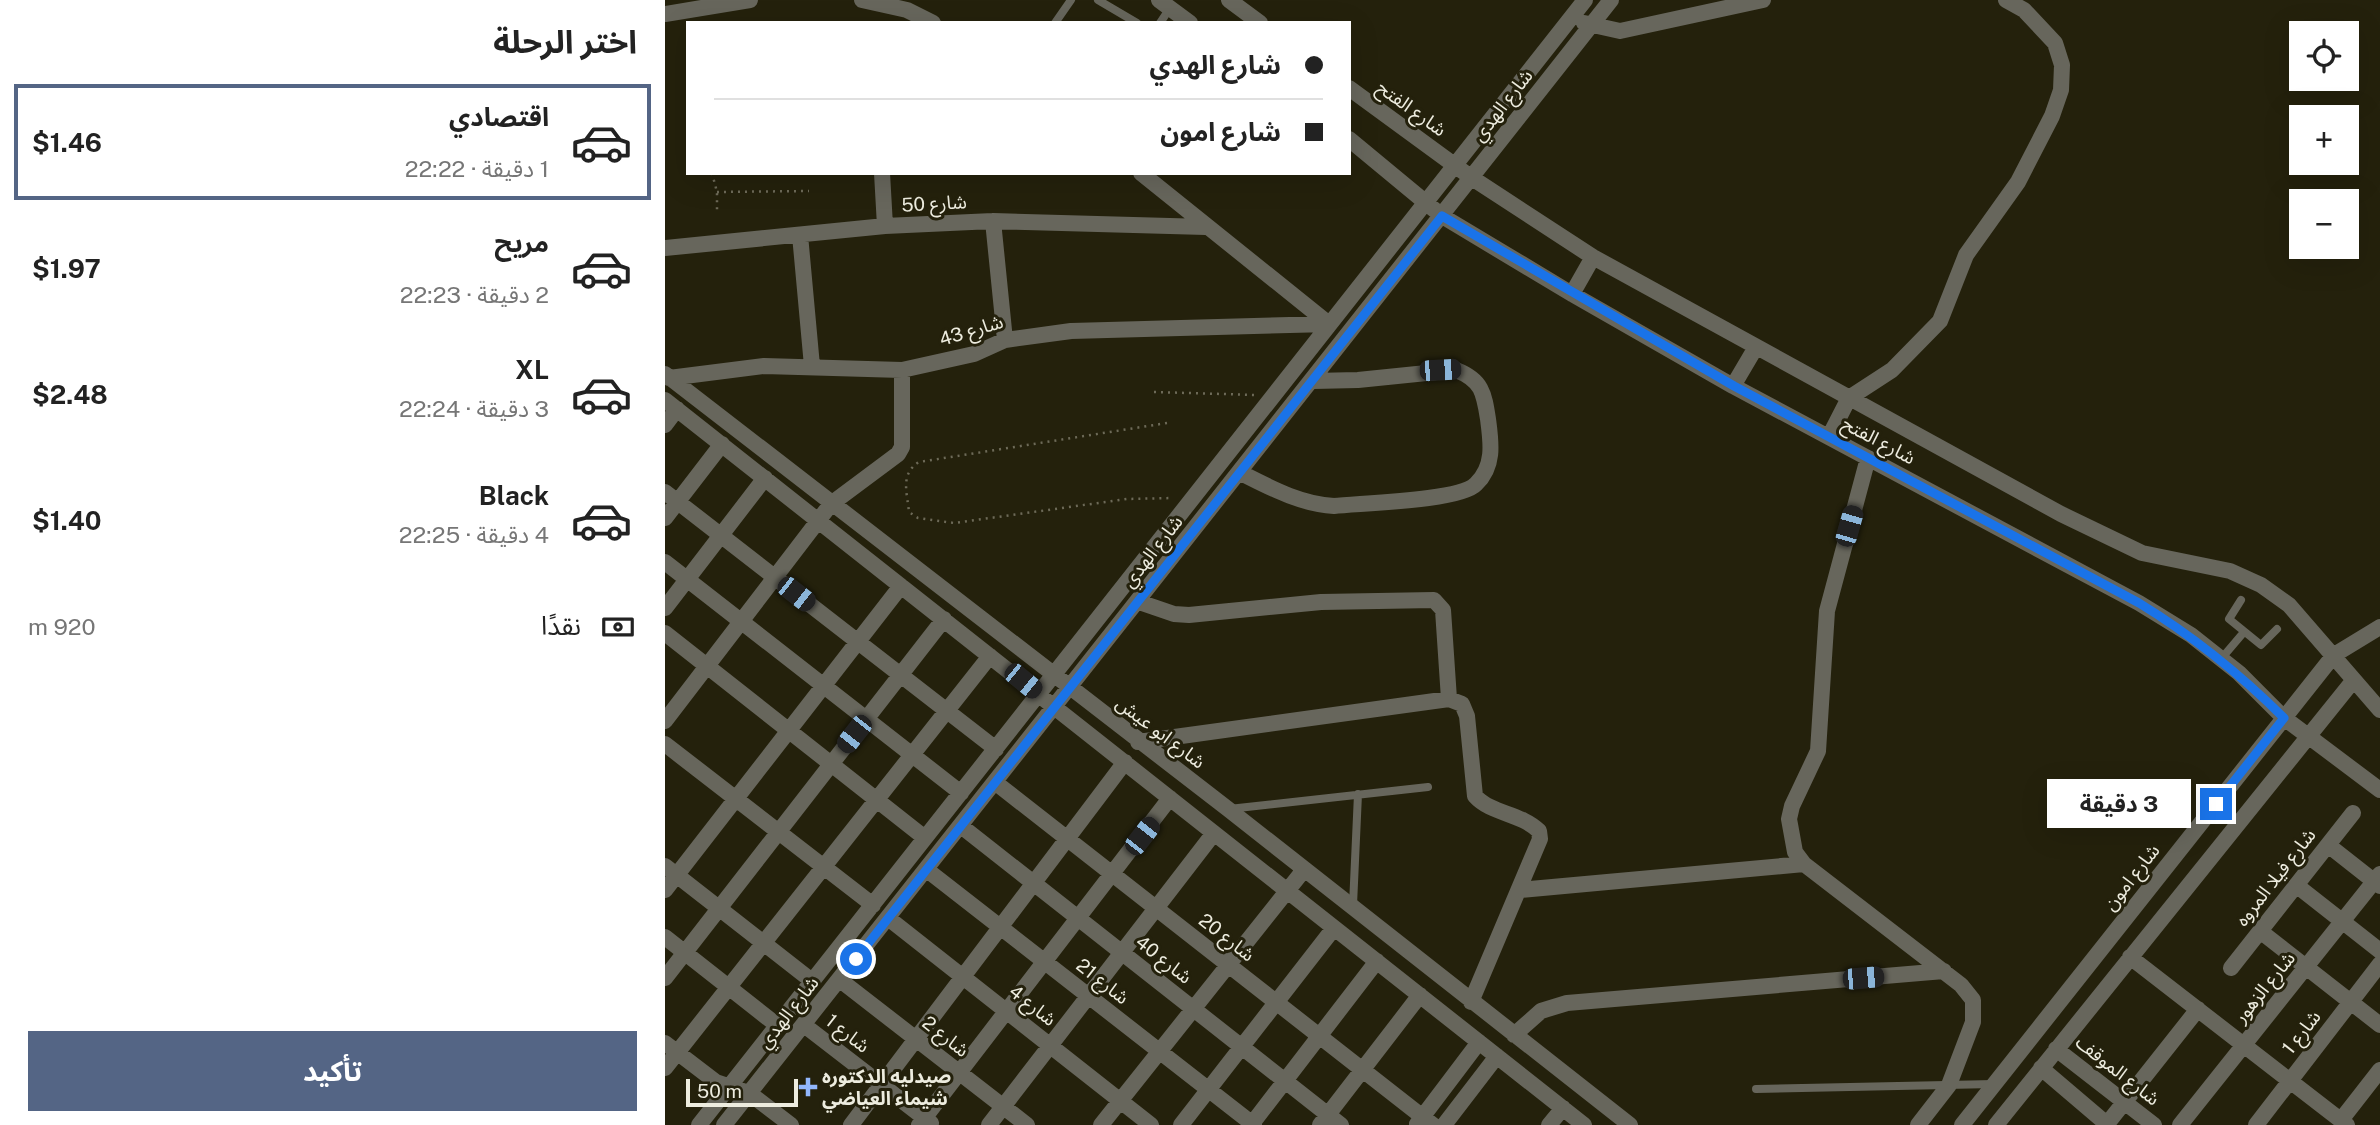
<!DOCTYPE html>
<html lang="ar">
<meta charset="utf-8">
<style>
:root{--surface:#fff;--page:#f2f2f2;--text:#222;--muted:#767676;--line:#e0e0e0;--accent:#546585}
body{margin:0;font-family:"Public Sans","Noto Sans Arabic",sans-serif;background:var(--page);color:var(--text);direction:rtl;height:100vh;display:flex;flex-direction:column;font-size:26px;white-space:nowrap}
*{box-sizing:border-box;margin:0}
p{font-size:23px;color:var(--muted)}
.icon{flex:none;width:38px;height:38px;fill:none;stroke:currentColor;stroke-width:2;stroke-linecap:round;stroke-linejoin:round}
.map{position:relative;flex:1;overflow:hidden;direction:ltr}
.details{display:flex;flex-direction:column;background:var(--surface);width:665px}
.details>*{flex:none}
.guide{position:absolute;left:21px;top:21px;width:665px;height:154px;border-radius:0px;box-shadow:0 7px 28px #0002;direction:rtl;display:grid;align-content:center;height:154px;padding:0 28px;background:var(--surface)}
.fabs{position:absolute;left:1624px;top:21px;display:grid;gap:14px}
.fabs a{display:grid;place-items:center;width:70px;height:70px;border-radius:0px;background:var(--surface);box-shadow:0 7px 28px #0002;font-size:35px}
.scale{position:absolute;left:21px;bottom:18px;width:112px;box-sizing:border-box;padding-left:7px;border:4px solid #edecdf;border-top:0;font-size:19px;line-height:24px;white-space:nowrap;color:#edecdf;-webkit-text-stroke:5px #24210c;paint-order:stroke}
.end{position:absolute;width:32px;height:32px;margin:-16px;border:9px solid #1a73e8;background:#fff;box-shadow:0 0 0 4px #fff}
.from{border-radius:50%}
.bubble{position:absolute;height:49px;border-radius:0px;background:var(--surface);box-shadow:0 7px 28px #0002;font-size:23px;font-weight:700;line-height:49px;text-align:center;direction:rtl}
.car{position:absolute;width:21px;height:42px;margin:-21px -10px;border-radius:9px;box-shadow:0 0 5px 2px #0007;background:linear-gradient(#222 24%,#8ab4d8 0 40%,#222 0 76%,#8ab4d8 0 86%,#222 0)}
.guide b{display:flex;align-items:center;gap:24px;height:66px;font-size:26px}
.guide b+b{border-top:2px solid var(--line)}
.guide i{width:18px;height:18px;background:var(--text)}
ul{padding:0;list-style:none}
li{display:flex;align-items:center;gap:21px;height:116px;margin:0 14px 10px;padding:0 14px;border:4px solid transparent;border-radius:0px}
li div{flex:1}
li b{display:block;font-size:26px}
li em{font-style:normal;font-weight:700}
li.on{border-color:var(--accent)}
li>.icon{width:63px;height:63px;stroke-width:1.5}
h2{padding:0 28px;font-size:32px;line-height:84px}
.pay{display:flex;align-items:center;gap:18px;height:77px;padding:0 28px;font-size:26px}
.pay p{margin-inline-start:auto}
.primary-button{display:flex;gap:14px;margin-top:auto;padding:14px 28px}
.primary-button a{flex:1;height:80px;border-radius:0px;background:var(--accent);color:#fff;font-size:28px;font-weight:700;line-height:80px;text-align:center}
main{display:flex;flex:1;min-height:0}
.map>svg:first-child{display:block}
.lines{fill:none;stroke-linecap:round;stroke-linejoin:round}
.path{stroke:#6d6a58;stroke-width:2.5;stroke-dasharray:2 5;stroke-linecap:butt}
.lane{stroke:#67665c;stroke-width:8}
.street{stroke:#67665c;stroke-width:16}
.route{stroke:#1a73e8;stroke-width:9}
.poi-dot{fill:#92b7fd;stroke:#24210c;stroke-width:2.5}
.labels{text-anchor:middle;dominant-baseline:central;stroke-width:6;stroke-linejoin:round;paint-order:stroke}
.street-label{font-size:19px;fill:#edecdf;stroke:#24210c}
.poi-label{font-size:19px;font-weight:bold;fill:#edecdf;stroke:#24210c;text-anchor:start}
</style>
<main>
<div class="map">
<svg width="1715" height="1125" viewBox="0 0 1715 1125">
<rect width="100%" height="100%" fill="#24210c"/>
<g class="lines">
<path class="path" d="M47,173L52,192V210
M52,192L144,191
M489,392L591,395
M502,423L254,462C235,474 242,492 244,512L253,518L289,523L462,499L508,498"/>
<path class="lane" d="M433,0L472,23
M390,23L406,0
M495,23L505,8
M1576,600L1564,619L1596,645L1612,629
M1556,659L1579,632
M564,809L763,787
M688,905L693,794
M1091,1089L1329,1084"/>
<path class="street" d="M197,0L242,10L268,23
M494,0L525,23
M564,0L595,23
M0,14L85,0
M919,23L955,31L1098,0
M684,88L807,178L928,257L1396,514L1477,553L1565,571L1596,585L1624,605L1715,710
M684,139L777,216L907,294L1068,386L1474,603L1526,635L1574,673L1619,718L1715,790
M217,173L220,226
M476,173L664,324
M328,221L340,340
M135,235L147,366
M0,248L220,226L328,221L541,227
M907,294L928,257
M0,374L563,809L965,1125
M4,378L99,366L237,370L309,354L340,340L406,331L664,324
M1068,386L1091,347
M0,400L919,1125
M0,425L12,409
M1164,437L1184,398L1227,370L1275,321L1301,255L1353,182L1387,116L1396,90L1397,65L1390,43L1359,10L1341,0
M1203,458L1162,611L1153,751L1127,806L1124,819L1130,852L1139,864L1296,985L1308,1000V1022L1284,1085L1253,1125
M576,473C606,488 635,504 669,506C696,503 795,501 811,484C830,466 826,442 823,419C819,393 817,380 791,370L693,380L648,381
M0,492L331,749
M0,518L57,444
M0,562L296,793
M474,602L509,614L524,615L656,602L769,600L778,610L784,699
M0,608L100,478
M0,633L260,838
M0,721L166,504L233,454L237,447V370
M473,742L784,699L797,704L802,716L810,796C826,814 856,813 874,831L875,839L806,1002
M0,744L208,905
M331,783L768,1125
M296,826L676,1125
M1663,845L1715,886
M0,866L147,981
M262,870L589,1125
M1631,885L1715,951
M0,890L236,586
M855,890L1139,864
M223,918L486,1125
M1595,931L1715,1025
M0,937L113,1026
M1465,957L1682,1125
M1566,968L1688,813
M0,978L279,619
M175,980L362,1125
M139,1025L266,1123
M849,1035L876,1011L902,1003L1279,971
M0,1043L51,1082L84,1093L126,1125
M1391,1049L1489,1125
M0,1068L325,656
M1376,1068L1443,1125
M1676,1120L1715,1070
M752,1124L814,1042
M1442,1124L1533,1009
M34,1125L920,0
M59,1125L946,0
M186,1125L460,762
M254,1125L505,798
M324,1125L549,833
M436,1125L638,871
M516,1125L669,928
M586,1125L712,961
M655,1125L755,995
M779,1125L832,1056
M884,1125L898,1108
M1297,1125L1669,655L1715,627
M1331,1125L1688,681
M1515,1125L1715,874
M1591,1125L1715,964"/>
</g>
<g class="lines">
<path class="route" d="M191,959L777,216L1069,386L1474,603C1528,636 1574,673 1619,718L1551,804"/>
</g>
<path class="poi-dot" d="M139.5 1076.5h7v7h7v7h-7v7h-7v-7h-7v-7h7z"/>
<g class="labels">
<g class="street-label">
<text transform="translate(837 105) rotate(-52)">شارع الهدي</text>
<text transform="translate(747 108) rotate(36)">شارع الفتح</text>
<text transform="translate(269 203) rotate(-3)">شارع 50</text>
<text transform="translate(306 330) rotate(-17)">شارع 43</text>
<text transform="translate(1214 440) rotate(28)">شارع الفتح</text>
<text transform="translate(487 551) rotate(-52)">شارع الهدي</text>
<text transform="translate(496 732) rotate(37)">شارع ابو عيش</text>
<text transform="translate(1466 877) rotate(-52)">شارع امون</text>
<text transform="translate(1610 877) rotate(-52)">شارع فيلا المروه</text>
<text transform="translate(562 937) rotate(38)">شارع 20</text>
<text transform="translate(499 959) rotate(38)">شارع 40</text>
<text transform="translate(438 981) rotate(38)">شارع 21</text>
<text transform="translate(1599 987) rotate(-51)">شارع الزهور</text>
<text transform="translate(368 1005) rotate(38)">شارع 4</text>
<text transform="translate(123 1012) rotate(-52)">شارع الهدي</text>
<text transform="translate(1636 1032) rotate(-52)">شارع 1</text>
<text transform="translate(183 1033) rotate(38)">شارع 1</text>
<text transform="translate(281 1036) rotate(38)">شارع 2</text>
<text transform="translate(1453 1070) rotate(38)">شارع الموقف</text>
</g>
<g class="poi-label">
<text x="157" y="1076">صيدليه الدكتوره<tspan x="157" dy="22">شيماء العياضي</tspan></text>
</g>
</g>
</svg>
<div class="fabs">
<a><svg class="icon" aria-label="locate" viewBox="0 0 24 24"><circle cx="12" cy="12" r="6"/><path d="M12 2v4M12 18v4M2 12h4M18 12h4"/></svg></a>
<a>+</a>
<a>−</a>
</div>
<div class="scale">50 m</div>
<i class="end from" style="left:191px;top:959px"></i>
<i class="end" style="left:1551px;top:804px"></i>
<div class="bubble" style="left:1382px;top:779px;width:144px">3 دقيقة</div>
<i class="car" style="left:775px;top:370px;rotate:87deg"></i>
<i class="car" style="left:1184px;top:526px;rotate:16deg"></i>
<i class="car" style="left:131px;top:594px;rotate:128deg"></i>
<i class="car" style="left:358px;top:681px;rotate:129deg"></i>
<i class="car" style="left:189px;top:734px;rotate:218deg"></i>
<i class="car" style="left:477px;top:836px;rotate:38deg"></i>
<i class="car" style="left:1198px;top:978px;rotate:85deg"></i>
<div class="guide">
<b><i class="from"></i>شارع الهدي</b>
<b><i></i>شارع امون</b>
</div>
</div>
<section class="details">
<h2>اختر الرحلة</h2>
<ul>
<li class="on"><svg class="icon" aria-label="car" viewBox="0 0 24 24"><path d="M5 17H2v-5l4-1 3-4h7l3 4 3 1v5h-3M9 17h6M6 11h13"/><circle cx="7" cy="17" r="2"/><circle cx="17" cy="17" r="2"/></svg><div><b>اقتصادي</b><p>1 دقيقة · 22:22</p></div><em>$1.46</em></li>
<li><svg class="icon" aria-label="car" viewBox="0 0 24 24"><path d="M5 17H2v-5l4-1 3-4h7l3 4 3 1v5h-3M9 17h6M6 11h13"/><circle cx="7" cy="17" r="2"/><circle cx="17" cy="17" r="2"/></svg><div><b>مريح</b><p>2 دقيقة · 22:23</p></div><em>$1.97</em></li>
<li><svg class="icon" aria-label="car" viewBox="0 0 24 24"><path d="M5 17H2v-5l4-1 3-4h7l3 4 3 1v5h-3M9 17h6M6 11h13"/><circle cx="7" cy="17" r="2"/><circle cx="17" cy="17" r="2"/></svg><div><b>XL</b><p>3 دقيقة · 22:24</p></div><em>$2.48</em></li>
<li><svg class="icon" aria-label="car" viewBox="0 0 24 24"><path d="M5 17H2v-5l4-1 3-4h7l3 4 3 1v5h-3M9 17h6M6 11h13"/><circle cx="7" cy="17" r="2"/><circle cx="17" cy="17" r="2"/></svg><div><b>Black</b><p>4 دقيقة · 22:25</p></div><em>$1.40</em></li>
</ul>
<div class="pay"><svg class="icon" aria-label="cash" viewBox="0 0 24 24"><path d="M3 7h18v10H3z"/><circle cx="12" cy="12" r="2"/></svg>نقدًا<p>920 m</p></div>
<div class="primary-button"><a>تأكيد</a></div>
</section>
</main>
